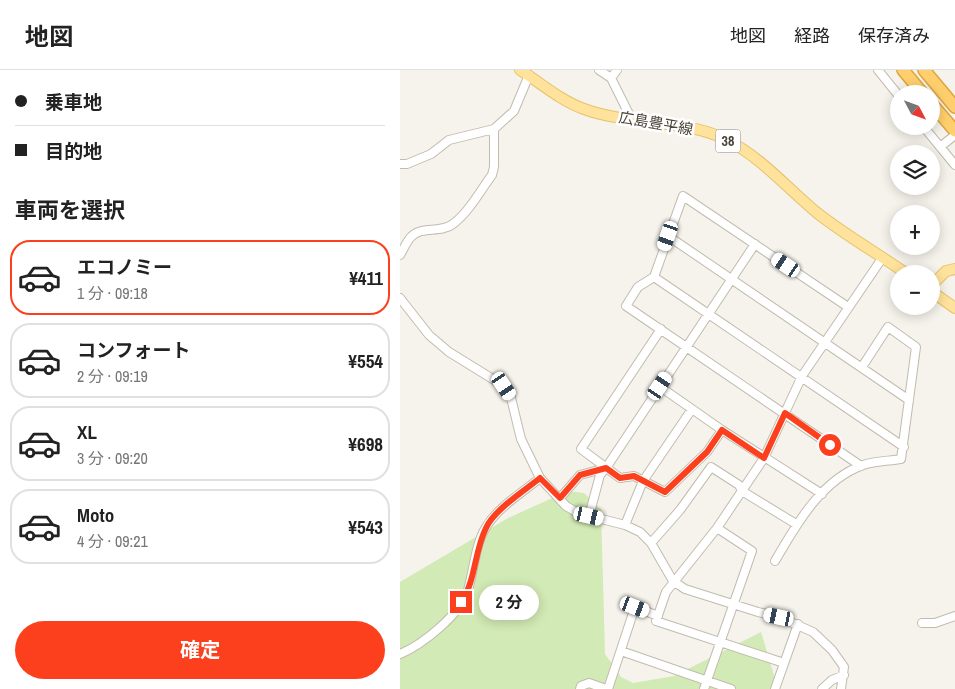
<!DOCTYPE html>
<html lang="ja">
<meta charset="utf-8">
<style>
:root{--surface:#fff;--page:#f2f2f2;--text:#222;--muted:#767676;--line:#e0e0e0;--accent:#fc3f1d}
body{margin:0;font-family:"Archivo Narrow","Noto Sans JP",sans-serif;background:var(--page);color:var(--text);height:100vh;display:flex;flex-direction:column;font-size:19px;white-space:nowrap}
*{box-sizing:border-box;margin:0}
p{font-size:16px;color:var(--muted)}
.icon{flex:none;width:28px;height:28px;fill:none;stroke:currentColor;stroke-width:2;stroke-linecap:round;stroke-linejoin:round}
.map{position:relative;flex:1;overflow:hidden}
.drawer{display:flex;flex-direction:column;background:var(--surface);width:400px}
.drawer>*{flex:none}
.top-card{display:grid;align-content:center;height:110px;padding:0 15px;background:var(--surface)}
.needle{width:32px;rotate:131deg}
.controls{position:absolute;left:490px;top:15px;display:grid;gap:10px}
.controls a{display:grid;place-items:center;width:50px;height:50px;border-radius:50%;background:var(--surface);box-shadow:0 2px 12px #0003;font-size:25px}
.end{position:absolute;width:22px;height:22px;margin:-11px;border:6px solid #fc3f1d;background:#fff;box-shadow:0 0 0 2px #fff}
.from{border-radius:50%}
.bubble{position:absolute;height:35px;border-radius:18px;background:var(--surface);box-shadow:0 2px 12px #0003;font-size:16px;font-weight:700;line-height:35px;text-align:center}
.car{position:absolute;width:15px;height:30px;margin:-15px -8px;border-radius:6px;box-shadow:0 0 4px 1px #0007;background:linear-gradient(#fff 24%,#345 0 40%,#fff 0 76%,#345 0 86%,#fff 0)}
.top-card b{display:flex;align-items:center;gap:18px;height:48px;font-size:19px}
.top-card b+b{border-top:1px solid var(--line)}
.top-card i{width:12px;height:12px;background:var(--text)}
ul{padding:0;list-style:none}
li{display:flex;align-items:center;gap:15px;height:75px;margin:0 10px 8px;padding:0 5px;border:2px solid var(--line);border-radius:20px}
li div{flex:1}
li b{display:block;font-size:19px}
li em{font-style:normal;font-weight:700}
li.active{border-color:var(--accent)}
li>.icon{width:45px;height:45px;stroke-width:1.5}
h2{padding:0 15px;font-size:22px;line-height:60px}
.cta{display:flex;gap:10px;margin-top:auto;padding:10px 15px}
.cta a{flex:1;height:58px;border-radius:30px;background:var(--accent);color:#fff;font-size:20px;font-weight:700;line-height:58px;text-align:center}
header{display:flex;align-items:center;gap:30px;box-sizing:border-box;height:70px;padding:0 25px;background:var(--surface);border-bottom:1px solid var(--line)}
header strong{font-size:24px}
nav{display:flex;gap:28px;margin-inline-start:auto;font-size:18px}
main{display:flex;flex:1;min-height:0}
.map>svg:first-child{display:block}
.green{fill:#d2eab5}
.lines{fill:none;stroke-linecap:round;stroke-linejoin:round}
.minor-casing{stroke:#c2bbae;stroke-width:10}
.major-casing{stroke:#e6c16a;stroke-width:12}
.highway-casing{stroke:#e0a43c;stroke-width:14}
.minor{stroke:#fff;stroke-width:8}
.major{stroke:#ffe39c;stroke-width:10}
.highway{stroke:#ffcf6e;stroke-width:11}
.route{stroke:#fc3f1d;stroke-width:6}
.labels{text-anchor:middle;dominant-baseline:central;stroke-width:5;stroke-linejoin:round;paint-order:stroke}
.shield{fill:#fff;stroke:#817c74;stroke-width:1}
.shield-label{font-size:14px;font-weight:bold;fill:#4b4439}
.street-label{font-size:15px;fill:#4b4439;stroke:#fff}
</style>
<header>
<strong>地図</strong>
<nav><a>地図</a><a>経路</a><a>保存済み</a></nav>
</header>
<main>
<section class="drawer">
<div class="top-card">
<b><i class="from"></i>乗車地</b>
<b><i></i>目的地</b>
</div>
<h2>車両を選択</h2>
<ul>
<li class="active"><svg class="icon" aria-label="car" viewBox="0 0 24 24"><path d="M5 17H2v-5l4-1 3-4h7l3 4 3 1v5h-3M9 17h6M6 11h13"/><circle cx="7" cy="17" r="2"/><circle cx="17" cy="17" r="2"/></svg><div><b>エコノミー</b><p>1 分 · 09:18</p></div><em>¥411</em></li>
<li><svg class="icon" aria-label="car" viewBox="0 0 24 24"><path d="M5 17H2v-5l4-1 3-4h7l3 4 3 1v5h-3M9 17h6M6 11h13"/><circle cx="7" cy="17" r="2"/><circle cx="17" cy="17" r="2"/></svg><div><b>コンフォート</b><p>2 分 · 09:19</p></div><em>¥554</em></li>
<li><svg class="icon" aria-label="car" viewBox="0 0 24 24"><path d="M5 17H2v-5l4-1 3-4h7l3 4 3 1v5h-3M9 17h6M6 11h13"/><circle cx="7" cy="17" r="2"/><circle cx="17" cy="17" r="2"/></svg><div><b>XL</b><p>3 分 · 09:20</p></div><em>¥698</em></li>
<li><svg class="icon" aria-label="car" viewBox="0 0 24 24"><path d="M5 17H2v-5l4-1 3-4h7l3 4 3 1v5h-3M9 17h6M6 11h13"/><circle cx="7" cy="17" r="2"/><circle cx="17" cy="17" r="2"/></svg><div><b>Moto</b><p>4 分 · 09:21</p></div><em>¥543</em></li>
</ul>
<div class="cta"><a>確定</a></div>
</section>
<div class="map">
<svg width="555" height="619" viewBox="0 0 555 619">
<rect width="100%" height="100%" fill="#f6f3ec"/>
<path class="green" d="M168,421L184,423L201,439L205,584L221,607L233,613L274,606L361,562L378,619H0V512L108,448Z"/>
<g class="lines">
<defs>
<path id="minor" d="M199,0L211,8L232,50
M478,0L499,26
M211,8L217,0
M523,56L555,95
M540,77L555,65
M0,94H7L31,84L49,70L94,59
M268,166L509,330
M0,185C3,180 6,173 10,168C20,155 40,164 53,154C69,142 80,121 92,105L94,97V59L114,41L129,5
M254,207L504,377
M0,228L29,265L49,282L104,316L111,328L121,369L140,408L166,436L178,443L225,455L240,462L251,473L273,511L285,519L358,542L379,547L413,562L432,580L444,597L441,619
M448,237L283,126L254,207L238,217L226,236L461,396
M261,259L181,379L220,408L234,406L265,422L307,382L322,360
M259,316L322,360L422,424
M160,428L180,405L206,398L355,174
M189,446L200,405L206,398
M225,455L243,411L292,339
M251,473L280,440L311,397L339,415L342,421L396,454
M375,491C396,455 421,410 463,395C475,391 489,391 501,389L516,277L488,257L462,297
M522,553H535L555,546
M221,581L331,619
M0,584C22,575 61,544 68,520C74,500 75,475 86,457C98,437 123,422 140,408
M384,593L256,551L266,522L317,458L364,388L402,306L483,187
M180,619L181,616L189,613L206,619
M208,619L235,537L258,546
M304,619L352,481L317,458
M375,619L398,554
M422,619L432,610L444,605"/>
<path id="major" d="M120,0C141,13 161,31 184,39C227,55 285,49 325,69C360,86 386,117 416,142C445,165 477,183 507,204
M531,216L546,201L555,199
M531,221L555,238"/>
<path id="highway" d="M503,0L523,24
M524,0L555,37
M531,33L555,61"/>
</defs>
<use href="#minor" class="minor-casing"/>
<use href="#major" class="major-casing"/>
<use href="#highway" class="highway-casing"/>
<use href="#minor" class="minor"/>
<use href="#major" class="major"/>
<use href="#highway" class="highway"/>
</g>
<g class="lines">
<path class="route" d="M61,532C76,511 74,482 86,458C94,440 124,421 140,408L160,428L180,405L206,398L220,408L234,406L265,422L307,382L322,360L364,388L385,343L430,375"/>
</g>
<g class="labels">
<rect class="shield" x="315.5" y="59.5" width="25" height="23" rx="4"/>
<g class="shield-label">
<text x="328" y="71">38</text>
</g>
<g class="street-label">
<text transform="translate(256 53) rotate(10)">広島豊平線</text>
</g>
</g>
</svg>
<div class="controls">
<a><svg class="needle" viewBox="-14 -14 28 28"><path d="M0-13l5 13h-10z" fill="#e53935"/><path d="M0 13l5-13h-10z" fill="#767676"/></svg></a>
<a><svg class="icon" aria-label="layers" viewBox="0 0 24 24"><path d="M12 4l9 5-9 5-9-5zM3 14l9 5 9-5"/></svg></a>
<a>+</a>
<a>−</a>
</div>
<i class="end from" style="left:430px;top:375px"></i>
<i class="end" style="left:61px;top:532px"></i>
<div class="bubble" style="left:79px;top:515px;width:60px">2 分</div>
<i class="car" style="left:268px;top:166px;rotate:199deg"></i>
<i class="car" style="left:386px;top:195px;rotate:304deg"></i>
<i class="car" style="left:104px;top:316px;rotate:146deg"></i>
<i class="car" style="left:260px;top:316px;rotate:34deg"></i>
<i class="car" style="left:189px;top:446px;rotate:103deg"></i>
<i class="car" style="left:235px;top:537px;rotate:111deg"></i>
<i class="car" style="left:379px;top:547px;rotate:282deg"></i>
</div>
</main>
